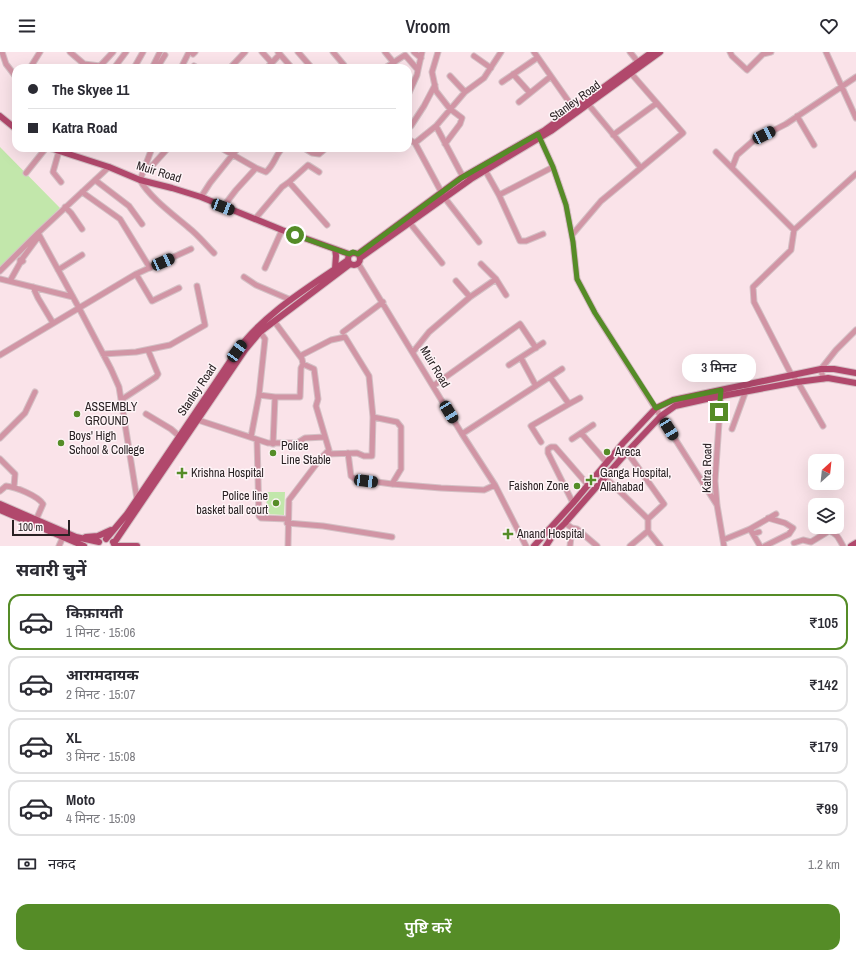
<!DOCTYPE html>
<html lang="hi">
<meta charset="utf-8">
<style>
:root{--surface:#fff;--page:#f7f7f7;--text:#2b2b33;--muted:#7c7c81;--line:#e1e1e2;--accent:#558c27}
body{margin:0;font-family:"Archivo Narrow","Noto Sans Devanagari",sans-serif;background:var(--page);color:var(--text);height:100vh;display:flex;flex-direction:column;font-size:15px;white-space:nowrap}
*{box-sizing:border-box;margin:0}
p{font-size:13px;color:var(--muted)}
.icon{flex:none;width:22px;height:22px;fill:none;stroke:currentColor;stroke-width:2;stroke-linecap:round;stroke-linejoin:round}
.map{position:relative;height:494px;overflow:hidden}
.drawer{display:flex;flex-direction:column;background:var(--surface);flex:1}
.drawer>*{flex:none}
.top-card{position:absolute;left:12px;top:12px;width:400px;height:88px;border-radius:12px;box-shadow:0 4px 16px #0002;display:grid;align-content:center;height:88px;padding:0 16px;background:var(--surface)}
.needle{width:26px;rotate:27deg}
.buttons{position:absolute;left:808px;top:402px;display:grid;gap:8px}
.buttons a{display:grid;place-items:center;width:36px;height:36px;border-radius:8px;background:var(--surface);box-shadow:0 4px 16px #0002;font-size:20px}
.scale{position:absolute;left:12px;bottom:10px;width:58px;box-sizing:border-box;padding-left:4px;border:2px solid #292123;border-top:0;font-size:11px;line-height:14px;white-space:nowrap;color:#292123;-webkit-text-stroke:3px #fef4f7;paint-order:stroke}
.end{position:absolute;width:18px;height:18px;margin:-9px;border:5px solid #558c27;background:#fff;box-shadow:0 0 0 2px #fff}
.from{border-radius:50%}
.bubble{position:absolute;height:28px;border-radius:12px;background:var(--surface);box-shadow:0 4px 16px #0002;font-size:13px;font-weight:600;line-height:28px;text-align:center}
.car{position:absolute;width:12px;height:24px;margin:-12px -6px;border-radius:5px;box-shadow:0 0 3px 1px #0007;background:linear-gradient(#222 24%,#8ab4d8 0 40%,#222 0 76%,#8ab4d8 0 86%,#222 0)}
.top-card b{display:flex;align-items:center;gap:14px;height:38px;font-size:15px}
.top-card b+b{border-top:1px solid var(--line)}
.top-card i{width:10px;height:10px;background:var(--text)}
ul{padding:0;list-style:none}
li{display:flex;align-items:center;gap:12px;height:56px;margin:0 8px 6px;padding:0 8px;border:2px solid var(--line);border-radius:12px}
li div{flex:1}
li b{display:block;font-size:15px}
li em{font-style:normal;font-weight:600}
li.selected{border-color:var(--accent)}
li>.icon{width:36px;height:36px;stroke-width:1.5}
h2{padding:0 16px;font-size:18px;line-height:48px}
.pay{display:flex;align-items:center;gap:10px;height:44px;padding:0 16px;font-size:15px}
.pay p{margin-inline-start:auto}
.primary-button{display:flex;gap:8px;margin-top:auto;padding:8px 16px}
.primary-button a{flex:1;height:46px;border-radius:12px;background:var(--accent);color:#fff;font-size:16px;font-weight:600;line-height:46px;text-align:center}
header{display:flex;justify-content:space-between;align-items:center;height:52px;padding:0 16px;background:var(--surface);font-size:18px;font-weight:600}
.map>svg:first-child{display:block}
.green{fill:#c2e7ab}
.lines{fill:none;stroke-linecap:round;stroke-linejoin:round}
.minor-casing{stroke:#d4c0c5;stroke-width:7}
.major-casing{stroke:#d4c0c5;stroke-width:8}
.minor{stroke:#d195a5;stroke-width:5}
.major{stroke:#b1486c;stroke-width:6}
.route{stroke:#558c27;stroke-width:5}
.poi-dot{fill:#558c27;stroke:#fef4f7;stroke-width:1.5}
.labels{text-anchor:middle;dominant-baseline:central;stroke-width:3;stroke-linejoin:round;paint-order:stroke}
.street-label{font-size:12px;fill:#292123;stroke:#fef4f7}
.poi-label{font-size:12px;fill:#292123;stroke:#fef4f7;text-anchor:start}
</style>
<header><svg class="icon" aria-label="menu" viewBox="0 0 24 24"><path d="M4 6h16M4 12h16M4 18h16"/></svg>Vroom<svg class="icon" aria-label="heart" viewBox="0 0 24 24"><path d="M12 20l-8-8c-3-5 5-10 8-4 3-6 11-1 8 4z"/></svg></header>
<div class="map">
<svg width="856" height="494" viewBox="0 0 856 494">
<rect width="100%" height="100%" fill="#fae3e9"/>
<path class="green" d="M0,95L60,156L0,216Z
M267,440H285L284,463L266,462Z"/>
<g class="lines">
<defs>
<path id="minor" d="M2,0L6,12L16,25
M70,0L84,12L100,14
M262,0L272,11
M278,0L292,16
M298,0L312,16
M333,0L344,13L345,16
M385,0L394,11
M414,0L421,6
M438,0L432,20L436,39L450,57L462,66L460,72L445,92
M534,0L574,57
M630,0L638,10
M730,0L732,4L747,18L763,2L771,0
M826,0L856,66
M193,2L195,0
M474,4L491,16
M194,14L197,16
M30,16L40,0
M103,16L100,14L113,0
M114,16L126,0
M134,16L143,0
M152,16L160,0
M157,16L165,3
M181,16L189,0
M230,16L245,0
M267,16L280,2
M385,16L405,3L418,18L422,0
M513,22L530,41
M450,24L465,40
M502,30L537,6
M408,43L417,23L418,18
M519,50L550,25
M588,52L641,116
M797,64L814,93
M408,74H411L424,54L435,33
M538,82L553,115L566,153L573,190L577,227L595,261L717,453
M613,83L657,51
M408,87L415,91L436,74
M415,91L444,145L479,190
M152,96L140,128C149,145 175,164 189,176C198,183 206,193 214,201
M221,96L256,116L236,138L223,155
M304,96L312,101L319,102L326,96
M59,99L53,120L61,130
M716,100L794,178L856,122
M256,116L266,120C275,112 276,101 283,96
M732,116L737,103L753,89L786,72L856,25
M144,118L151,115L168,96
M485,118L499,143L520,189H526L543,182
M26,121L46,96
M463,125L436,74L465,40L484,26L501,0
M95,128L129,154L142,172
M289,130L327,173
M82,140L120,167L150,216
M499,143L553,115
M201,145L210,131L238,96
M65,155L71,161L82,177
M255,167L282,135L289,130L308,113L319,120
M409,170L442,211
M794,178L791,198L753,235L754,250L790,320L799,332L823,374
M38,181L79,256L111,317L119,335L137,447
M572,183L601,149L683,81L629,19
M22,207L39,184
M358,211L462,382L495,433L526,494
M481,212L496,227L506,243
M265,216L282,178
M58,218L82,203
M0,219L38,181L109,115
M136,222L152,249L179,236
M244,225L256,233L291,248
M0,227L73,245
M10,229L20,211L23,209L22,207L20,208V211
M456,229L470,245
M33,235L38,246L53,271
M343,280L383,250
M413,300L429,280L470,245L496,227
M103,302L136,300L170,293L205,273L197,234
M0,303L136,222L191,197
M300,304L331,288L345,285L369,324L373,365L372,404H364L357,401L326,402
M521,306L536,334
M509,313L543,291
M823,327L821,317L836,298L856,278
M433,334L520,272L536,296
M721,342L715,429L717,453L724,494
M259,343L275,345H300L301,316L303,312L302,307L274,269
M121,348L156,325L158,322L148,298
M569,352L580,346
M146,362L171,377L179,384
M373,365L397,370L401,375V417L392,432
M198,368L268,391H297L305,386L325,385
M732,377L748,333
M581,381L607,411
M462,382L562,317
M251,385L259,343L265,287L260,280
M0,386L25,361L35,340
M572,387L593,373
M257,388L259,464L261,466L288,467
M541,390L531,374L569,352L550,325
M273,392L275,345
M348,401L351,424L355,427L392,432L441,436L484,438L495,433
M0,407L15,422L14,435
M604,424L648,467L664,452L627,400
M0,439L6,434C16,435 38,444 43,452L36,468
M573,451L548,401V397L551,395H555L588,433
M648,467V479L660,494
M287,471L323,474L392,485
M565,471L572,476L577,477L597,494
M750,477L760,494
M753,482L759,480
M723,488L750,477L776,462
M794,491L803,488L811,490L829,479C837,481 839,487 843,494
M59,494L63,485
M288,494L289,448L321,406L329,398L316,354L318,347L314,317L303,312
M570,494L572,476
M630,494L648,479
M765,494L789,482L793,476L785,471L768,466"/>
<path id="major" d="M0,64L16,77
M50,96L109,115L140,128L172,136L201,145L282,178L349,202
M335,197L336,204L335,217
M348 207a6 6 0 1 1 12 0a6 6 0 1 1-12 0Z
M358,202L461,126L545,78L652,0
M360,206L471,127L551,79L660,0
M0,452L76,485L99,490
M0,458L84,494
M86,485L98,484L111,478
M106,487L127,462L237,299C264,261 310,235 348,208
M113,490L115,494H137
M114,491L245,298L260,280L350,212
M534,494L573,451L623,391L656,356L673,348L821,317H834L856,321
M546,494L553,483L565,471L627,400L661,364L675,354L711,346L797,330L828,326L856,331
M851,494L856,491"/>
</defs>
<use href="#minor" class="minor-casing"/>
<use href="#major" class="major-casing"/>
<use href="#minor" class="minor"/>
<use href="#major" class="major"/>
</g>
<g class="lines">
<path class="route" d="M295,183L349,202L353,200L358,202L461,126L538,82L553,115L566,153L573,190L577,227L595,261L656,356L673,348L721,338L719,360"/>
</g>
<g class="poi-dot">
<circle cx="77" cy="362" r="4"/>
<circle cx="61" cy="391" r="4"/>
<circle cx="607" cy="400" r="4"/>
<circle cx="273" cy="401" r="4"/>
<path d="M180 415h4v4h4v4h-4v4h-4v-4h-4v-4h4z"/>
<path d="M589 422h4v4h4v4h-4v4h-4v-4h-4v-4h4z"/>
<circle cx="577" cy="434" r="4"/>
<circle cx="276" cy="451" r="4"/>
<path d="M506 476h4v4h4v4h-4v4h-4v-4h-4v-4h4z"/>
</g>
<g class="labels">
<g class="street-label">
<text transform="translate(575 49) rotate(-36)">Stanley Road</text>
<text transform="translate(159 120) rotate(17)">Muir Road</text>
<text transform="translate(435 315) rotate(59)">Muir Road</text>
<text transform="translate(197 338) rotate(-56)">Stanley Road</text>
<text transform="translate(707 416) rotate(-89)">Katra Road</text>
</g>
<g class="poi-label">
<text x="85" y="355">ASSEMBLY<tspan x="85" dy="14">GROUND</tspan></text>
<text x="69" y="384">Boys' High<tspan x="69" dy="14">School &amp; College</tspan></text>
<text x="281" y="394">Police<tspan x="281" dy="14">Line Stable</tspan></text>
<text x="615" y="400">Areca</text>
<text x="191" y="421">Krishna Hospital</text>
<text x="600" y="421">Ganga Hospital,<tspan x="600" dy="14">Allahabad</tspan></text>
<text x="569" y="434" text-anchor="end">Faishon Zone</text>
<text x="268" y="444" text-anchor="end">Police line<tspan x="268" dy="14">basket ball court</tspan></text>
<text x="517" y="482">Anand Hospital</text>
</g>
</g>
</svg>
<div class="buttons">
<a><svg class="needle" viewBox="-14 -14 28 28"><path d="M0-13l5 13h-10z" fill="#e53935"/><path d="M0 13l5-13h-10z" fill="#7c7c81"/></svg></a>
<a><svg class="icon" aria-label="layers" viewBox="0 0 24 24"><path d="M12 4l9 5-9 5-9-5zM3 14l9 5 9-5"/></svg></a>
</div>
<div class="scale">100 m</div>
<i class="end from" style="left:295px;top:183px"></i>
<i class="end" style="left:719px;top:360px"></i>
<div class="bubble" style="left:682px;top:302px;width:74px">3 मिनट</div>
<i class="car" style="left:764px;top:83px;rotate:63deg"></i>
<i class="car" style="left:223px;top:155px;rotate:111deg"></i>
<i class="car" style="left:163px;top:210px;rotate:66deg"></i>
<i class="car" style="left:237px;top:299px;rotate:36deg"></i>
<i class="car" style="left:449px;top:360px;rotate:149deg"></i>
<i class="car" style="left:669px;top:377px;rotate:148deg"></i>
<i class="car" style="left:366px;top:429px;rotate:97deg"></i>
<div class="top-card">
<b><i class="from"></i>The Skyee 11</b>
<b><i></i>Katra Road</b>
</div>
</div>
<section class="drawer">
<h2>सवारी चुनें</h2>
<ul>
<li class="selected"><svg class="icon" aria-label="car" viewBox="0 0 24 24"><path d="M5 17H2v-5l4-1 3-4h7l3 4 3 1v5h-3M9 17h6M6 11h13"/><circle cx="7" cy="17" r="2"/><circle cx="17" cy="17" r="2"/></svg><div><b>किफ़ायती</b><p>1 मिनट · 15:06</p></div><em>₹105</em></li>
<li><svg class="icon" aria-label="car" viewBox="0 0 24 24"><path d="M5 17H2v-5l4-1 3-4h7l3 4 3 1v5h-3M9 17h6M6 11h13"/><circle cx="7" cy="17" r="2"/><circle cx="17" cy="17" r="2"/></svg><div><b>आरामदायक</b><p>2 मिनट · 15:07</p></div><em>₹142</em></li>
<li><svg class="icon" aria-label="car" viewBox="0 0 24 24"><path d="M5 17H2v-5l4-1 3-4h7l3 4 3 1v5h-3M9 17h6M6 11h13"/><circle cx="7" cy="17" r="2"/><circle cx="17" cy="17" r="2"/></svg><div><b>XL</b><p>3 मिनट · 15:08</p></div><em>₹179</em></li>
<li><svg class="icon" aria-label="car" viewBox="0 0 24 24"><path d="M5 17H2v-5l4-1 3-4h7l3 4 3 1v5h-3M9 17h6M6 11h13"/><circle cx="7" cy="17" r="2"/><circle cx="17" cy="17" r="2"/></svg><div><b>Moto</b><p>4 मिनट · 15:09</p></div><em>₹99</em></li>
</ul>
<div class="pay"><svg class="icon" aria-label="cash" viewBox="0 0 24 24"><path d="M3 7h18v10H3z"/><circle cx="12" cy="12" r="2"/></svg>नकद<p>1.2 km</p></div>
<div class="primary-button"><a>पुष्टि करें</a></div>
</section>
